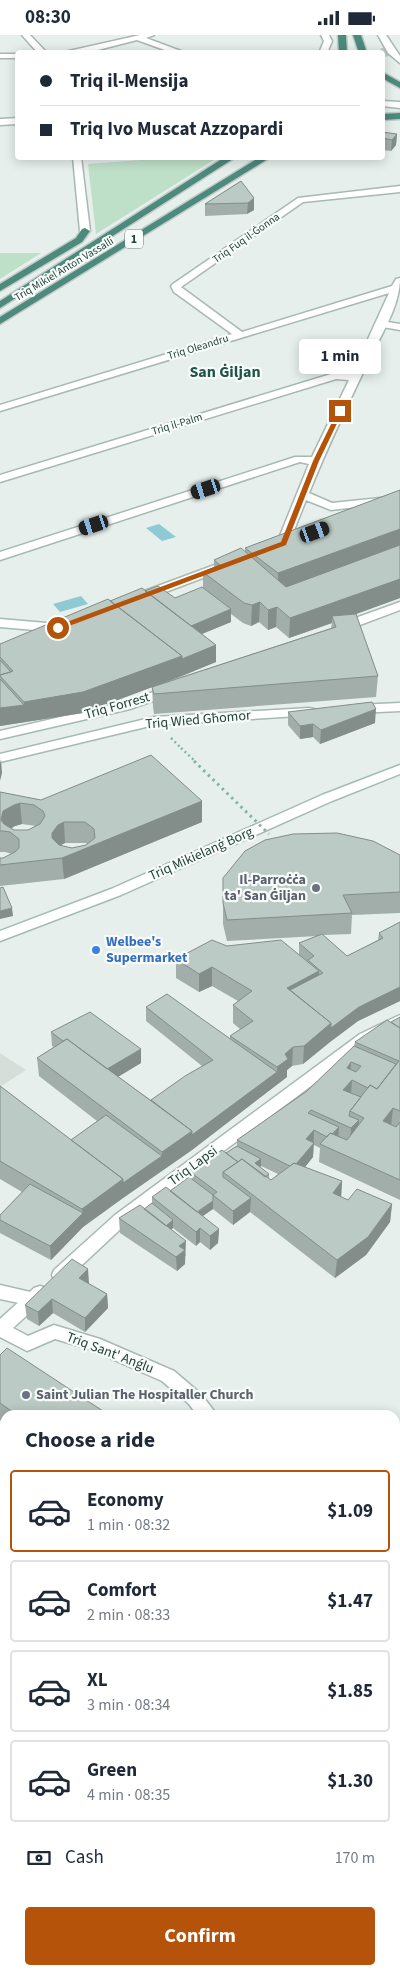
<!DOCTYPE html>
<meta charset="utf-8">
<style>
:root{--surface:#fff;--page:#f6f6f7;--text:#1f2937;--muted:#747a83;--line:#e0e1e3;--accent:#b45309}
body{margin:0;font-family:"Source Sans 3",sans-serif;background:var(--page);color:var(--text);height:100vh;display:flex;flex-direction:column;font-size:19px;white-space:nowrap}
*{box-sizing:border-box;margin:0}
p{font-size:16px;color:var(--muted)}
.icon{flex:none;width:28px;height:28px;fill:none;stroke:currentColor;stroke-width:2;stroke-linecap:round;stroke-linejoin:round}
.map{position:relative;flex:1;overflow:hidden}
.sheet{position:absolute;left:0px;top:1375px;width:400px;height:565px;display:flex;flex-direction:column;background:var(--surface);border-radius:15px 15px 0 0;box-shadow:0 2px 12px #0003}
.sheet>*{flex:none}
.banner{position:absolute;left:15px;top:15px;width:370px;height:110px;border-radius:5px;box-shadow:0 2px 12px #0003;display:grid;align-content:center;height:110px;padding:0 25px;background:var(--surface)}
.end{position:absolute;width:22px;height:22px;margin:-11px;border:6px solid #b45309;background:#fff;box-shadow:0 0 0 2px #fff}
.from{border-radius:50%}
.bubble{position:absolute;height:35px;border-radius:5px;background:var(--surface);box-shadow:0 2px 12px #0003;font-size:16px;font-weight:700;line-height:35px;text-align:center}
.car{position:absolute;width:15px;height:30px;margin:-15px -8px;border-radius:6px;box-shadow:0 0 4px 1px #0007;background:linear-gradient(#222 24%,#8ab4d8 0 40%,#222 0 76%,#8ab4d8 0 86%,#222 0)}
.banner b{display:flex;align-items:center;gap:18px;height:48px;font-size:19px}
.banner b+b{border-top:1px solid var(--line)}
.banner i{width:12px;height:12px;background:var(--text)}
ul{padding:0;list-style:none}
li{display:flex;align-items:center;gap:15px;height:82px;margin:0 10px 8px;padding:0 15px;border:2px solid var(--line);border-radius:5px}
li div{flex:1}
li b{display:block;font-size:19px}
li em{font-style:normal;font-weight:700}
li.selected{border-color:var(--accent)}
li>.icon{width:45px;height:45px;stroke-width:1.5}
h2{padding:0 25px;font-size:22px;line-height:60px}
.pay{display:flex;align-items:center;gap:12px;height:55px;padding:0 25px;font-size:19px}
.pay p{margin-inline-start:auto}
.cta{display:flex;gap:10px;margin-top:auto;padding:10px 25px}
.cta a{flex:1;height:58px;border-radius:5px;background:var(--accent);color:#fff;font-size:20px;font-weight:700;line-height:58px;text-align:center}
.status{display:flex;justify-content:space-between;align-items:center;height:35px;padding:0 25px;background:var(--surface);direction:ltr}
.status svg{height:14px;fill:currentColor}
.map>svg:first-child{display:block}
.built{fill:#d4dfda}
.green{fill:#bfe0c8}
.water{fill:#8ec9d4}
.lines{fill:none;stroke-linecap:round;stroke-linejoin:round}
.minor-tunnel{stroke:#bfccc8;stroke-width:9;stroke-dasharray:9 4.5;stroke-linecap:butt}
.service-casing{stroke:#a8b8b2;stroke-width:3}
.pedestrian-casing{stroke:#a8b8b2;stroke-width:3}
.minor-casing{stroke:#a8b8b2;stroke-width:3}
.secondary-casing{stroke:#a4bbb3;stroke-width:3}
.trunk-casing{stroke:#c2cac8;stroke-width:3}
.path{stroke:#86b3a5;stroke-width:2.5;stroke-dasharray:2 3;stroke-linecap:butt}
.service{fill:#fff;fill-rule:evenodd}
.pedestrian{fill:#fff;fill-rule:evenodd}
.minor{fill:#fff;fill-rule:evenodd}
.secondary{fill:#fff;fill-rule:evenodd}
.trunk{fill:#4c8a7c;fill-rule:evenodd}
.path-bridge-far1{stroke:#86b3a5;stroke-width:2.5;stroke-dasharray:2 3;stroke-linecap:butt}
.path-bridge{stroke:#86b3a5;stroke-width:3;stroke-dasharray:2.5 4;stroke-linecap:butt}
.wall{fill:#a1aea9;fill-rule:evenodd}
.shaded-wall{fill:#838d89}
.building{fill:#bbcac4;stroke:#838d89;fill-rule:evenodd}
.route{fill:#b45309}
.worship-dot{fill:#6b7280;stroke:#f7fbf9;stroke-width:2}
.shop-dot{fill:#3f7fe0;stroke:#f7fbf9;stroke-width:2}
.labels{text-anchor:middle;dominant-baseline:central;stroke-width:4.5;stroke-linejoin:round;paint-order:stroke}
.far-street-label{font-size:11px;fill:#24423a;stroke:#f7fbf9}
.shield{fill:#f7fbf9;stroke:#637a73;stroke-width:1}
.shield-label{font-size:12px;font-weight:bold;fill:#24423a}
.street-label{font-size:14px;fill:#24423a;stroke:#f7fbf9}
.worship-label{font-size:14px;font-weight:bold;fill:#5b616d;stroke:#f7fbf9;text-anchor:end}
.shop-label{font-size:14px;font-weight:bold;fill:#366cbe;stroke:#f7fbf9;text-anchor:start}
.far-district-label{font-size:16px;font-weight:bold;fill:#1f5548;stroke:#f7fbf9}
</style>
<div class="status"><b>08:30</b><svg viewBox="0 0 49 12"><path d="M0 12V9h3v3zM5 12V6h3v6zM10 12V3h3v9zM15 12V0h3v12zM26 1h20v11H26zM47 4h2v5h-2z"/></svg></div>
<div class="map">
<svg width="400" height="1940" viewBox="0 0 400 1940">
<rect width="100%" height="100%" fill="#e6efeb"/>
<path class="built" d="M0,1018L26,1035L0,1052Z"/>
<path class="green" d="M140,123H217L96,199L88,129L141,125Z
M0,218H41L0,244Z"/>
<path class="water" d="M159,489L176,502L162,506L146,493Z
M81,561L88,569L60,577L53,569Z"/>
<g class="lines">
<path class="minor-tunnel" d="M381,18L391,16"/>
<defs>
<path id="service" d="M381,286L400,289V295L377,291V287Z
M0,1250L39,1259L42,1264L39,1269L33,1271L0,1264Z"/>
<path id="pedestrian" d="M0,1390L5,1391V1406L0,1405Z"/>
<path id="minor" d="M22,0H30L47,18H38Z
M140,0H154L146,3L186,18H173L137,5L86,18H60Z
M321,0H329L332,6L327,18H319L324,6Z
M378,0H386L400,21V28L388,18Z
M0,19H18V23H0Z
M18,83V89L0,90V84Z
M73,122H81L90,196L85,199L80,196Z
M400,151V157L303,167L181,252L242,297L392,251L396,244L400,243C400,271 381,300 369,325C348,369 327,413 309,458L332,468L400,461V467L331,475L306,465L289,508L283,511L279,510L277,508L309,429L300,427L0,525V517L295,422H312L349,345L336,344L0,447V440L331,339H352L389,258L0,376V370L232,299L174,257L171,251L173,249L298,163Z
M220,528L224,529L226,532L224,535L147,564H139L137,561L139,558Z
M400,567V575L344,596L340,597L334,593L336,590Z
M0,584L58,589L64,593L58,597L0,592Z
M171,651L175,652L177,655L175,658L130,674L0,704V696L121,668Z
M400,668V676L357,678L351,674L357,670Z
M309,673L314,674L315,677L314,680L154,690L0,727V719L154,682Z
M400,980V991L370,1007L127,1188L66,1245L60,1247L54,1245L52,1240L54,1235L115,1180L360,999Z
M40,1251L46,1253L49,1258L46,1263L13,1293L28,1301L54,1290L100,1304L174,1336L201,1359L217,1380H197L189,1369L162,1346L89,1314L55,1304L27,1316L0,1302V1284L34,1253Z
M400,1532V1551L395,1552V1533Z
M395,1627L400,1629V1654L395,1652Z"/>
<path id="secondary" d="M382,66L400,67V73L382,71Z
M400,730V739L332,766L121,860L0,906V896L111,854L322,760Z"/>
<path id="trunk" d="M338,0H346L347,18H339Z
M353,0H361L367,18H359Z
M382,37L400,47V53L382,43Z
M400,78V84L382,85V79Z
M225,122H236L0,273V266Z
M260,122H271L0,289V282Z
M85,193L90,196L82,207L0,256V249L76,203L82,194Z"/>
</defs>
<use href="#service" class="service-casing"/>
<use href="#pedestrian" class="pedestrian-casing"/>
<use href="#minor" class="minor-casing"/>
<use href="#secondary" class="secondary-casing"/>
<use href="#trunk" class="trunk-casing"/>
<path class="path" d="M171,703L181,713"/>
<use href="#service" class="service"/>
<use href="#pedestrian" class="pedestrian"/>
<use href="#minor" class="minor"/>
<use href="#secondary" class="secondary"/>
<use href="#trunk" class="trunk"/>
<path class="path-bridge-far1" d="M181,713L196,727"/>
<path class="path-bridge" d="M194,726L269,799"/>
</g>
<path class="wall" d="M382,97L397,99L396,110L391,116L382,115Z
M241,146L254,175L247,179L205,181V169Z
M400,455V563L356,579L378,641L376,662L154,679L153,672L152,652L83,678L0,691V609L110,566L145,556L175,563L203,553V537L214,532V525L245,517V513ZM231,579L243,588L251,591L259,587L268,595L276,592L289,603L332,588L331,593L169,646L216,627V610L202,599L231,587Z
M288,677L375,688L320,709L313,702L300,704L288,690Z
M0,757L41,765L202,766V787L64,844L0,851V823H3L12,819L5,817H0ZM22,789L36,791L28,795H14L11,793L15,791ZM65,808H86L87,809L86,810L72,813L60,810Z
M400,820V878L352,880L351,899L323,900L347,921L378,905L379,898L400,887V966L358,986L330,1007L303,1029L292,1031L287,1035V1042L192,1115L123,1163L83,1192L51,1225L0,1198V1180L22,1157L0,1144V1051L71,1105L97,1086L39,1041L37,1023L54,1012L52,1011L51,997L141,1028L118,1042L151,1065L202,1031L146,986V972L230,1004V1001L240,994L233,988V970L238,966L212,951L199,957L176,943V924L227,911L299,919V908L317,901L227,906L223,889V843Z
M400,982V1165L319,1127L320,1113L314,1110L313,1122L305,1132L342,1146L341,1162L348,1165L392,1169L390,1187L366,1220L335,1243L250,1177L233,1190L213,1174L202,1181L219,1194L218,1208L210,1215L200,1207L196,1211L173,1193L171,1195L186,1220L185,1221V1229L177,1236L120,1198L119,1183L144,1174L152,1168V1162L170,1156L189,1142V1136L226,1118L237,1111V1105L307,1056L354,1011L355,1007ZM261,1131L278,1139L271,1145L269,1144V1139L260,1132Z
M88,1248L107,1259L108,1273L85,1297L53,1278L39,1291L27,1284L25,1270L89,1248Z
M0,1320L109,1380H5V1389L0,1385Z
M5,1401V1449L0,1445V1406Z
M400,1444V1511L395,1506V1448Z"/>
<path class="shaded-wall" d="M397,99L396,110L391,116L392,105Z
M254,163V175L247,179L248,168Z
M400,494V513L278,557V538Z
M400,544V563L334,587L332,581V588L289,603L290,583Z
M260,567L259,587L251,591L252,570Z
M277,572L276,592L268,595V575Z
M231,574V587L187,605V592Z
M216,610V627L182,641L83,678L0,691V673L24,670V667L182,621Z
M376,674L375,688L320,709L321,695Z
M313,689V702L300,704V691Z
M1,724L2,738L0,746V729Z
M202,766V787L64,844L62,823Z
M20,768L22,789L15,791L5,797L1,785L3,776L14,770Z
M64,787L65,808L59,811L53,824L52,798L58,790Z
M12,873L13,881L0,884V876Z
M212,932V951L199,957V939Z
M319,936L318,954L297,965L287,953Z
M400,952V966L358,986L330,1007L303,1029L304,1011L331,988L359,972Z
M293,1012L292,1031L287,1035V1042L192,1115L123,1163L83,1192L51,1225L50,1211L83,1178L82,1174L123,1144L162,1121V1117L277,1037V1032L285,1019Z
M141,1014V1028L104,1050V1036Z
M351,1027L350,1041L347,1033Z
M352,1045L351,1059L343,1055Z
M393,1073L391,1091L383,1086Z
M359,1085L358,1099L350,1108L351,1093Z
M339,1092L338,1106L330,1103Z
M314,1095L313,1122L293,1147V1132L306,1104Z
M261,1124V1131L255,1136V1128Z
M342,1146L341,1164L333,1158Z
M251,1163L250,1177L233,1190V1176Z
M213,1166V1174L193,1188V1181Z
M392,1169L390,1187L366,1220L335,1243L337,1225Z
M173,1185V1193L161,1202V1194Z
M200,1193V1207L196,1211V1197Z
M219,1194L218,1208L210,1215V1201Z
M186,1206L185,1229L177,1236L176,1222L179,1211Z
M88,1234L89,1248L80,1257L79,1243Z
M107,1259L108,1273L85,1297V1283Z
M52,1264L53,1278L39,1291L38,1277Z"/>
<path class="building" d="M382,97L397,99L392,105L382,103Z
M241,146L254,163L248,168L205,169Z
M400,455V494L278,538L245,513Z
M400,510V544L290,583L277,572L268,575L260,567L252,570L244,568L203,537L220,530L214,525L241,513L286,552Z
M158,551L175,563L202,552L231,574L191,591L145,556Z
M142,553L216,610L182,624V621L110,566Z
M108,564L182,621L83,657L24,667L0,641V640L13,636L0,622V609Z
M356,579L378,641L154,659L152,652L336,592L332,581Z
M0,625L11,637L0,640Z
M0,644L24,670L0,673Z
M372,667L376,674L321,695L313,689L300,691L288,677Z
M151,720L202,766L62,823L0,830V823H3L15,817L19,813V804L10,797L3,796H0V757L41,765ZM20,768L34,770L43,776L45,781L40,789L28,795H14L4,789L1,785L3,776L14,770ZM64,787H85L94,794L95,803L86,810L72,813L59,810L52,803V798L58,790Z
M337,798L373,806L400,820V857L343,860L352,878L227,885L223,868V843L245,816L265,805L293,799Z
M3,852L12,873L0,876V853Z
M400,887V952L359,972L331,993V988L290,955L323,938L308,925L314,921L299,908L322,899L347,921L383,903L379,898Z
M212,905L227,911L281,905L319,936L287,953L331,988L304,1011L293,1012L285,1019L288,1024L277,1032L230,1001L253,986L233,970L252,956L212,932L199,939L176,924Z
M167,959L277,1037L192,1100V1096L151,1065L185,1041L213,1025L146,972Z
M90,977L141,1014L107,1034L67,1004L63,1006L51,997Z
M400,982V993L391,987Z
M387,985L400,993V1076L393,1073L383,1086L396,1092L400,1087V1145L320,1109L330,1098L347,1105L364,1083L350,1076L370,1050L377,1054L399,1026L355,1007Z
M67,1004L192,1096L162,1117L37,1023Z
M354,1011L396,1029L377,1054L370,1050L368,1053L352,1045L343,1055L361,1062L350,1076L349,1081L359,1085L351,1093L311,1075L308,1078L339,1092L332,1099L330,1098L327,1102L314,1095L306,1104L314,1108L296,1129L294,1128L290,1131L237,1105L307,1056ZM351,1027L361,1031L356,1037L347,1033Z
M0,1051L123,1144L82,1174L0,1126Z
M106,1080L162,1121L123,1148V1144L71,1105Z
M237,1111L261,1124L255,1128L269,1139L265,1142L242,1124L238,1127L226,1118Z
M222,1115L238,1127L223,1137V1142L251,1163L233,1176L213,1160L217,1157L189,1136Z
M242,1124L271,1145L294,1128L342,1146L333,1158L348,1165L357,1154L392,1169L368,1202L337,1225L223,1137Z
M189,1142L213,1160V1166L197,1177L170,1156Z
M30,1149L83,1178L50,1211L0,1185V1180Z
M166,1152L219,1194L210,1201L200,1193L196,1197L152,1162Z
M152,1168L173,1185L166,1191L144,1174Z
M140,1170L186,1206L179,1211L185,1215L176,1222L119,1183Z
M72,1224L88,1234L79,1243L107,1259L85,1283L52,1264L38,1277L25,1270Z
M7,1313L109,1380H17L0,1368V1320Z
M5,1401V1432L0,1428V1406Z
M400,1444V1485L395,1481V1448Z
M5,1729V1935H174L175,1940H0V1730Z"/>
<path class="route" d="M338,375L343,376L319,426L286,510L61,594H56V591L281,507L313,426Z"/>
<g class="worship-dot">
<circle cx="316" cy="853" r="5"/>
<circle cx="26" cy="1360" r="5"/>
</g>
<circle class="shop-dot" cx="96" cy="915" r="5"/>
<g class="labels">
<g class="far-street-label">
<text transform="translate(246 203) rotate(-35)">Triq Fuq il-Ġonna</text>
<text transform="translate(64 234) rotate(-31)">Triq Mikiel Anton Vassalli</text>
<text transform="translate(198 312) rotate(-17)">Triq Oleandru</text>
<text transform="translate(177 389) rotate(-17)">Triq il-Palm</text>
</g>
<rect class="shield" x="125" y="194.5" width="18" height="19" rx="4"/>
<g class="shield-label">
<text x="134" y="204">1</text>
</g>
<g class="street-label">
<text transform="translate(117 671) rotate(-16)">Triq Forrest</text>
<text transform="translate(198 685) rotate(-5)">Triq Wied Għomor</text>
<text transform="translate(201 819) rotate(-24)">Triq Mikielanġ Borg</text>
<text transform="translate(193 1131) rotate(-36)">Triq Lapsi</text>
<text transform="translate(110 1318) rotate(21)">Triq Sant' Anǵlu</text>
</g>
<g class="worship-label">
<text x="306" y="845">Il-Parroċċa<tspan x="306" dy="16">ta' San Ġiljan</tspan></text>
<text x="36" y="1360" text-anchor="start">Saint Julian The Hospitaller Church</text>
</g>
<g class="shop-label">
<text x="106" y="907">Welbee's<tspan x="106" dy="16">Supermarket</tspan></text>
</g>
<g class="far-district-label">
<text x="225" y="337">San Ġiljan</text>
</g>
</g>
</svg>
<i class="end from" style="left:58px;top:593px"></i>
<i class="end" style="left:340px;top:376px"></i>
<div class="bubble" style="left:299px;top:304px;width:82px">1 min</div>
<i class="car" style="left:206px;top:454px;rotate:252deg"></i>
<i class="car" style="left:94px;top:490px;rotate:252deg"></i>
<i class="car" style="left:315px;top:497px;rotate:70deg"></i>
<div class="banner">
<b><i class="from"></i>Triq il-Mensija</b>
<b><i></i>Triq Ivo Muscat Azzopardi</b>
</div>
<section class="sheet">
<h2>Choose a ride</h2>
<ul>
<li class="selected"><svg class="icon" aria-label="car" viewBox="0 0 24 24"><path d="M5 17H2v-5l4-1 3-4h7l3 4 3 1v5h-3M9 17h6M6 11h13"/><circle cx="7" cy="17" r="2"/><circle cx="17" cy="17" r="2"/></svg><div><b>Economy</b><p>1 min · 08:32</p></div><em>$1.09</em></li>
<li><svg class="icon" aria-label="car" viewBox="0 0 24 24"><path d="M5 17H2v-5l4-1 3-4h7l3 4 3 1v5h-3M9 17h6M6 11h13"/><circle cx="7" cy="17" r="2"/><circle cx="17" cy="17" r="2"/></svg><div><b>Comfort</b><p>2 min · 08:33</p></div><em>$1.47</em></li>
<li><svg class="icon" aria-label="car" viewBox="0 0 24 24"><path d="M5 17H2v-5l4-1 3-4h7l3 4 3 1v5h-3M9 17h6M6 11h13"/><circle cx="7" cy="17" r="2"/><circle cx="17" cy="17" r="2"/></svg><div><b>XL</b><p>3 min · 08:34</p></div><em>$1.85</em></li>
<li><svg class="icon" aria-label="car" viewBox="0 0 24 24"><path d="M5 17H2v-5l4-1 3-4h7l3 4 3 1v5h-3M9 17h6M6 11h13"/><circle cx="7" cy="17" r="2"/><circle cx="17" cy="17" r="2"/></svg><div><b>Green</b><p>4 min · 08:35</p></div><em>$1.30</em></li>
</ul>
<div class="pay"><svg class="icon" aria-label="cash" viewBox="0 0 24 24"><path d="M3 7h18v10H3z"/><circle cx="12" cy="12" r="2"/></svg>Cash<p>170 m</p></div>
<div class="cta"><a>Confirm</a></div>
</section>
</div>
